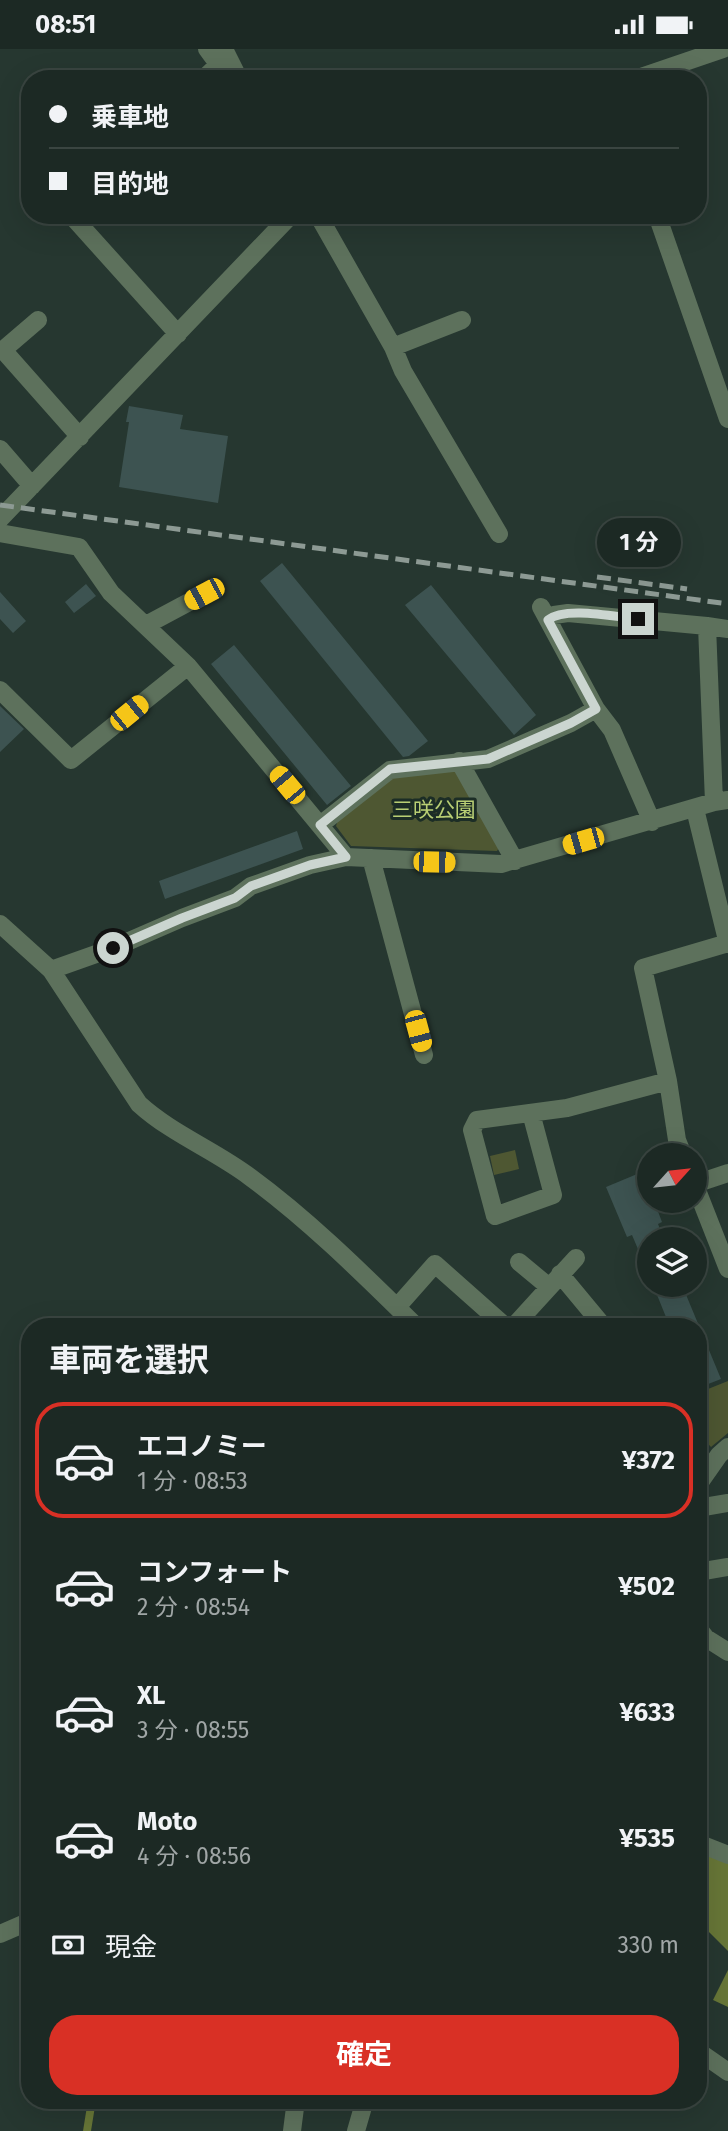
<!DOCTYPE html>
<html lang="ja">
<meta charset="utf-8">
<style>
:root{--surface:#1c2924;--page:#293531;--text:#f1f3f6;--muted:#a0a6a6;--line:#3a4541;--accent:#d93025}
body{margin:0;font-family:"Fira Sans","Noto Sans JP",sans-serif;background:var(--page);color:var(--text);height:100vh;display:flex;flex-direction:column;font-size:26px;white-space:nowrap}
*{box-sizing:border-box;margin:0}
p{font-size:23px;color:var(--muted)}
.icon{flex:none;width:38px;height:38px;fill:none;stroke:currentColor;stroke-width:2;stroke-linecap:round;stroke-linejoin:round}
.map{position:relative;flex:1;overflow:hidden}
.sheet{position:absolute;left:21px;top:1269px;width:686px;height:791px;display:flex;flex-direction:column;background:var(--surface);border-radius:28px;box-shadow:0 7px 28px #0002,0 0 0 2px var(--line)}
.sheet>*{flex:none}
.top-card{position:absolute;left:21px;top:21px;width:686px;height:154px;border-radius:28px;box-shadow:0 7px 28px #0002,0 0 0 2px var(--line);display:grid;align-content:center;height:154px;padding:0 28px;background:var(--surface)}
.needle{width:46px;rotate:63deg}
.buttons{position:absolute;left:637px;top:1094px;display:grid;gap:14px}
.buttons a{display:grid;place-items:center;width:70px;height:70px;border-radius:50%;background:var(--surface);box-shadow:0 7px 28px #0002,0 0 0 2px var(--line);font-size:35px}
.end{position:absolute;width:32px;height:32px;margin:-16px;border:9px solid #cbd5d0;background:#111;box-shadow:0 0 0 4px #111}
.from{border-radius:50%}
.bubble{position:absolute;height:49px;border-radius:24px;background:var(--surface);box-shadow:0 7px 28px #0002,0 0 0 2px var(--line);font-size:23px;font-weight:700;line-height:49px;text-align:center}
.car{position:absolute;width:21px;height:42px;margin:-21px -10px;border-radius:9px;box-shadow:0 0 5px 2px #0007;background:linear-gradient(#f5c518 24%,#345 0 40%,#f5c518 0 76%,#345 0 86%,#f5c518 0)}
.top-card b{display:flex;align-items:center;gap:24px;height:66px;font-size:26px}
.top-card b+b{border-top:2px solid var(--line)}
.top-card i{width:18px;height:18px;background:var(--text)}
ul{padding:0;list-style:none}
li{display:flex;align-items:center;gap:21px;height:116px;margin:0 14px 10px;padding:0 14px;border:4px solid transparent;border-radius:28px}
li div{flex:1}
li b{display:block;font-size:26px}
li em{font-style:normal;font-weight:700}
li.current{border-color:var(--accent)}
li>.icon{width:63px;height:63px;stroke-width:1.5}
h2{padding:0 28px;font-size:32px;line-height:84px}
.pay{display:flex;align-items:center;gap:18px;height:77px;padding:0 28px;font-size:26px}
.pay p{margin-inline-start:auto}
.button{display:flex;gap:14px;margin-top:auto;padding:14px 28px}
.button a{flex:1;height:80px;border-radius:28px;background:var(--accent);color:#fff;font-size:28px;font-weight:700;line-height:80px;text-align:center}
.status{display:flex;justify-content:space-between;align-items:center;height:49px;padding:0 35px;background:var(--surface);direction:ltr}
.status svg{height:19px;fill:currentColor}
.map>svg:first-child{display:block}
.green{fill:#4e5732}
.forest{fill:#677637}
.building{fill:#3d5351}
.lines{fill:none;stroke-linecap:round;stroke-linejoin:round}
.minor{stroke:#5d715c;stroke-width:18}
.rail{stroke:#8d9a94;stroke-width:5;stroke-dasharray:14 7;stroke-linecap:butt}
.route{stroke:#cbd5d0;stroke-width:9}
.labels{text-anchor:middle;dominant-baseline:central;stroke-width:6;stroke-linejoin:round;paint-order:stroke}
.park-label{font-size:21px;fill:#b9cf74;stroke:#1c2d26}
</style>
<div class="status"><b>08:51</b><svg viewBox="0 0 49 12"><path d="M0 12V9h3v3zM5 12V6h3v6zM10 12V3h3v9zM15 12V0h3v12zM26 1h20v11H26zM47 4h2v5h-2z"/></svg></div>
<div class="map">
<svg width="728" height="2082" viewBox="0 0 728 2082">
<rect width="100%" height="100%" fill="#263730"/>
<path class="green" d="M456,717L500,797L497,802L351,797L336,777L338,771L390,727Z
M515,1101L519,1120L494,1126L490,1107Z
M728,1332V1384L711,1398L698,1384V1344Z"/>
<path class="forest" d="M698,1802L728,1813V1902L707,1881L698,1886Z
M728,1921V1958L713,1951Z
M88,2051H96L91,2082H83Z"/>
<path class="building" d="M129,357L183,366L180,380L228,387L218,454L119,438L129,373H126Z
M282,514L428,692L409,707L403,708L260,532Z
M86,535L96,547L74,564L65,553Z
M431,536L536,666L514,686L405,556Z
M0,543L26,572L13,584L0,570Z
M234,596L351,737L327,756L211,615Z
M0,657L24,680L0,703Z
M297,782L303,800L165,850L159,832Z
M642,1123L649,1141V1152H654L662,1173L658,1175L664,1190H649V1226L632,1186L627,1188L606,1138Z
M653,1236H682L721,1330L698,1339V1278H670Z"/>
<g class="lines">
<path class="minor" d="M207,0L229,30
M224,0L239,30
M203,30L218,16
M635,30L723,0
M71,166L178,285
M318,166L393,298L403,322L499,485
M657,166L728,370
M38,271L3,301L80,388
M393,298L462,271
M0,400L32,437
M0,470L291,166
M0,484L79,498L111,544L188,617L346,808
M541,558L596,660L612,681L652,773
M548,571L554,566L568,564L707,577
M146,576L204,545
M0,641L71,711L188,617
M459,712L515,812
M714,753L707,577L728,580
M695,760L728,895
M320,776L390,721L488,710L571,674L596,660
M371,809L424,1006
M0,875L51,921L139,1055C172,1085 214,1101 250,1128C310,1172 364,1226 417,1278
M51,921L113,899L182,869L235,849L251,837L310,816L346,808L501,815L714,753L728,751
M531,1064L553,1146L495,1167L472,1081L477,1071L567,1059L668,1032
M683,1106L677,1091L668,1032L643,919L728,894
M695,1135L728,1124
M695,1136L728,1220
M519,1213L548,1237
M560,1225L604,1278
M397,1258L435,1215L506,1278
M513,1278L576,1209
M698,1436L719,1406L728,1398
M698,1459L728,1454
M698,1523L728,1518
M698,1579L706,1589L728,1603
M698,1794L728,1806
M0,1885L30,1872
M698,2002L728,2023
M292,2082L296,2051
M356,2082L365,2051"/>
<path class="rail" d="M0,456L728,555
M597,528L687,540"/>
</g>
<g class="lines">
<path class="route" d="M113,899L182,869L235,849L251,837L310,816L346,808L320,776L390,720L488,710L571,674L596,660L548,571C565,557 615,568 638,570"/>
</g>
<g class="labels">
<g class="park-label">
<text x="434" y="761">三咲公園</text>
</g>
</g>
</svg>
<div class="buttons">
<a><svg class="needle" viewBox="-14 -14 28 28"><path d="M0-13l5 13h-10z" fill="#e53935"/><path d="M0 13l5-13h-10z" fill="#a0a6a6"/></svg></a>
<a><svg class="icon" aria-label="layers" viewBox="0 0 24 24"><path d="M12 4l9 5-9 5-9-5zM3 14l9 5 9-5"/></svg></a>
</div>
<i class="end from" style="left:113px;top:899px"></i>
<i class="end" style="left:638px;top:570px"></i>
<div class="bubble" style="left:597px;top:469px;width:84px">1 分</div>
<i class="car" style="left:204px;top:545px;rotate:242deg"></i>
<i class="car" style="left:129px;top:664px;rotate:51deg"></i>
<i class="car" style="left:287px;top:736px;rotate:320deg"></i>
<i class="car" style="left:583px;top:792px;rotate:254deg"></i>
<i class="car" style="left:434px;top:813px;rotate:91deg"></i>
<i class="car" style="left:418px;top:982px;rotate:165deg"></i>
<div class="top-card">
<b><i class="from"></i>乗車地</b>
<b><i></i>目的地</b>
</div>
<section class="sheet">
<h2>車両を選択</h2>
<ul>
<li class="current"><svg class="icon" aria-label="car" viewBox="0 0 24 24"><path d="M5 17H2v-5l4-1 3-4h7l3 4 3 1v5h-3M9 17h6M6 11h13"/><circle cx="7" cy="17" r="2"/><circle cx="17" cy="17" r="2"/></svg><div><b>エコノミー</b><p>1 分 · 08:53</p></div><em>¥372</em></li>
<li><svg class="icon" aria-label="car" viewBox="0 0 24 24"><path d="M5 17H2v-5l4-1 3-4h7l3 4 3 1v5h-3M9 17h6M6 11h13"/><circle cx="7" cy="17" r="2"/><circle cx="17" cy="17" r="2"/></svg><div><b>コンフォート</b><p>2 分 · 08:54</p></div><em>¥502</em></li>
<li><svg class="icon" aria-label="car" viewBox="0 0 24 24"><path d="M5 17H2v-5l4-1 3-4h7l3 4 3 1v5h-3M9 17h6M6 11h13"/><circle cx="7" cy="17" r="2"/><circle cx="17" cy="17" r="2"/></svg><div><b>XL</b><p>3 分 · 08:55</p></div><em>¥633</em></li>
<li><svg class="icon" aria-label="car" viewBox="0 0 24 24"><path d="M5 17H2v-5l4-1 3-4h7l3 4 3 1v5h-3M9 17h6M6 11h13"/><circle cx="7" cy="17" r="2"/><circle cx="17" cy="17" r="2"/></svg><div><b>Moto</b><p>4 分 · 08:56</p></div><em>¥535</em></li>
</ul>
<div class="pay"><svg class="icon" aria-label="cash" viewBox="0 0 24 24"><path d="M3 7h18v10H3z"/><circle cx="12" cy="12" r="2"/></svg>現金<p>330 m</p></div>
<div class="button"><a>確定</a></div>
</section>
</div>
